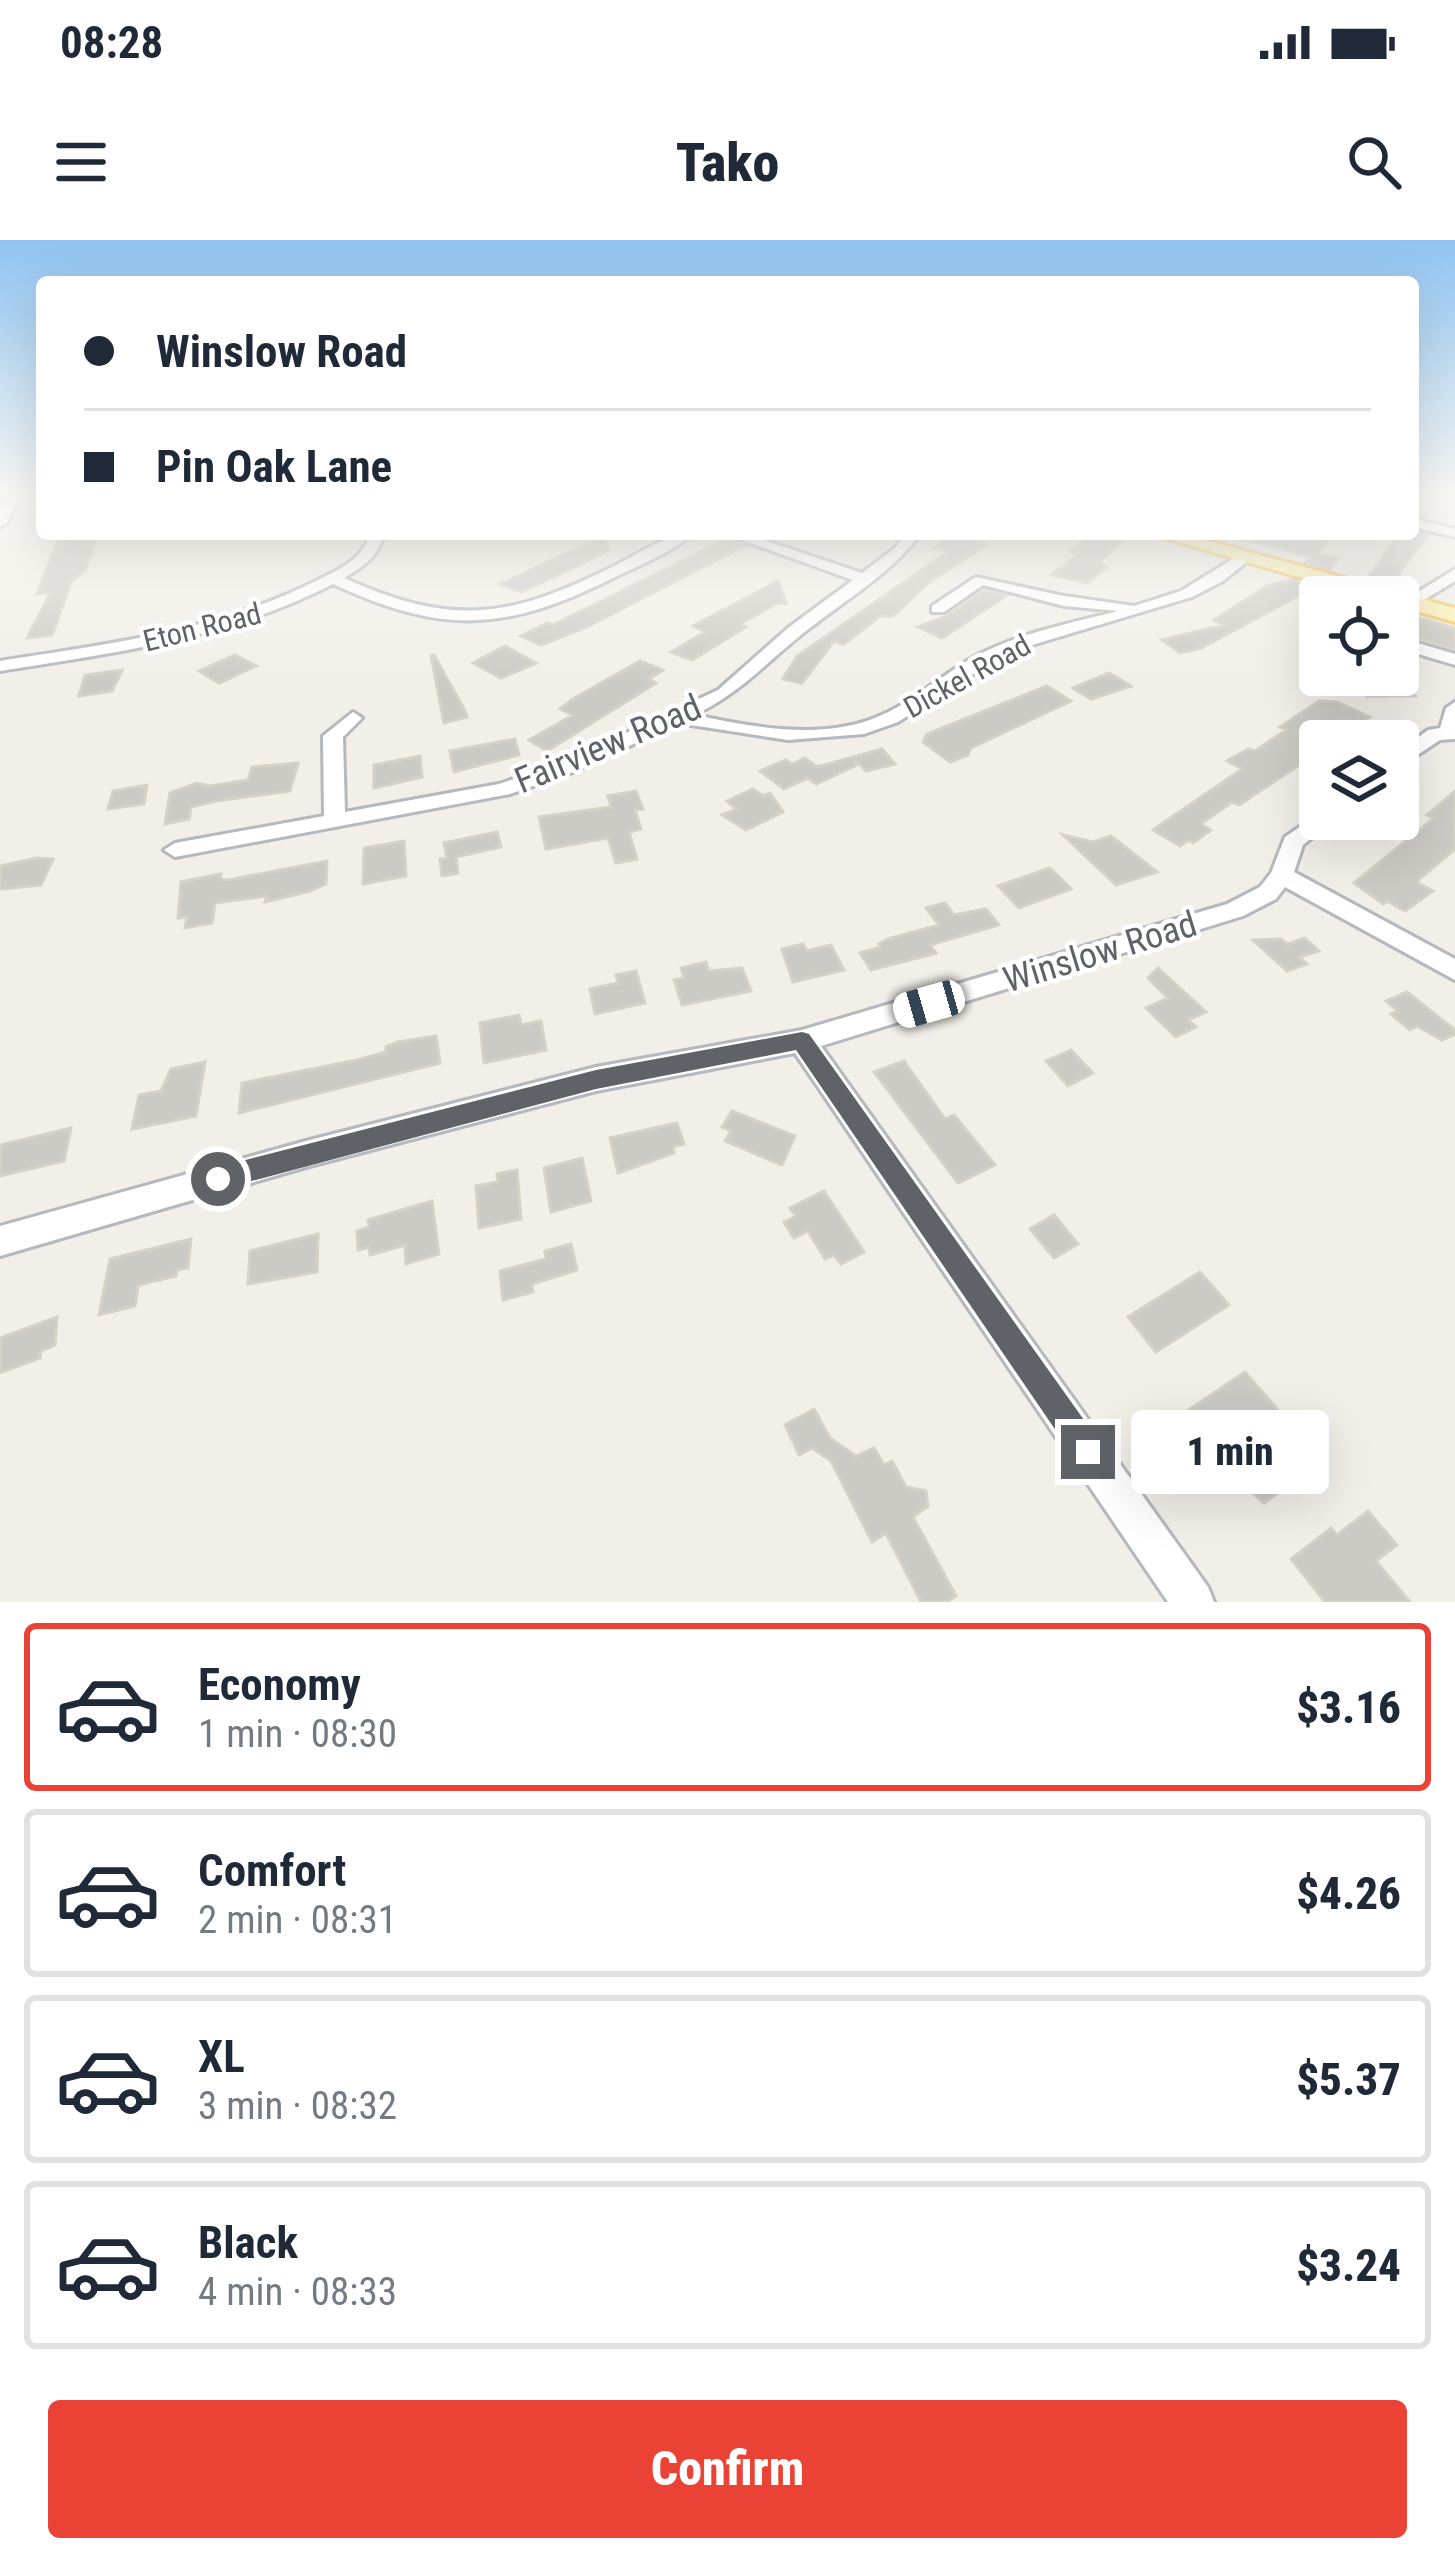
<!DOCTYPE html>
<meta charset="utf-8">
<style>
:root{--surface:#fff;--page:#f6f6f7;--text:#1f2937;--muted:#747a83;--line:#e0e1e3;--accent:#ea4335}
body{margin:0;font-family:"Roboto Condensed",sans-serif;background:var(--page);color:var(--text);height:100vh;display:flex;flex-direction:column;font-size:45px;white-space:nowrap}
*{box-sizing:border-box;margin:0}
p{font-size:39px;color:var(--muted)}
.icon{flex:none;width:66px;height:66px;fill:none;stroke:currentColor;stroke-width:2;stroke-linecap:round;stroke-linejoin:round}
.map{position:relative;height:1362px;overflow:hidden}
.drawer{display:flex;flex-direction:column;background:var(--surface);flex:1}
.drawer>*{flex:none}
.hud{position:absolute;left:36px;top:36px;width:1383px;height:264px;border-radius:12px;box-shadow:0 12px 48px #0002;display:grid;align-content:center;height:264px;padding:0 48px;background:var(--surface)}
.tools{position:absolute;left:1299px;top:336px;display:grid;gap:24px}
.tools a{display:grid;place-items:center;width:120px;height:120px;border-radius:12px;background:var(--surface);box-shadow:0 12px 48px #0002;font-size:60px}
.end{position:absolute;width:54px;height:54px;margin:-27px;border:15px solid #5f6368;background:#fff;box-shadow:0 0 0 6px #fff}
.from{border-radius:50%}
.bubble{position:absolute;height:84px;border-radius:12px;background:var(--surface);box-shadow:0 12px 48px #0002;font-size:39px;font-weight:800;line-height:84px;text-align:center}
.car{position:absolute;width:36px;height:72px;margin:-36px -18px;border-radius:15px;box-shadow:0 0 9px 3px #0007;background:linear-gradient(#fff 24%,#345 0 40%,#fff 0 76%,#345 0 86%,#fff 0)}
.hud b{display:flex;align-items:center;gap:42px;height:114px;font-size:45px}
.hud b+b{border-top:3px solid var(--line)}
.hud i{width:30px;height:30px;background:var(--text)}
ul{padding:21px 0 0;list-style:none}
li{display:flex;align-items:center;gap:36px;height:168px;margin:0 24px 18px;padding:0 24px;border:6px solid var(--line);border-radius:12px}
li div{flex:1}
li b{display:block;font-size:45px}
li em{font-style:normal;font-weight:800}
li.on{border-color:var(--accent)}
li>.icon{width:108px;height:108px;stroke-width:1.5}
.button{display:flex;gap:24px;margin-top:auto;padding:24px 48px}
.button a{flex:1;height:138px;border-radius:12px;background:var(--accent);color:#fff;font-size:48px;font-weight:800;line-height:138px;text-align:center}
.status{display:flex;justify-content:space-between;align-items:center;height:84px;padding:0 60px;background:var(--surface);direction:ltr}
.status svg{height:33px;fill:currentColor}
header{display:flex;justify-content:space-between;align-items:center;height:156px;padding:0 48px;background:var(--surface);font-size:54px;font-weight:800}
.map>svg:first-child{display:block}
.building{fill:#cccac5;stroke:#d6d1c6;stroke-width:3}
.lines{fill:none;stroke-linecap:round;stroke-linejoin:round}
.minor-casing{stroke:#b5b8bc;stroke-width:6}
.major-casing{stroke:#f2c960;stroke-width:6}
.minor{fill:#fff;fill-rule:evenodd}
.major{fill:#fff2af;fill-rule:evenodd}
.route{fill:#5f6368}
.labels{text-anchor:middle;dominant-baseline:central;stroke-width:9;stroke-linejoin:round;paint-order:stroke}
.far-street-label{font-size:30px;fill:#5f6368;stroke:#fff}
.street-label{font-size:36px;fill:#5f6368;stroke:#fff}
</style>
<div class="status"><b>08:28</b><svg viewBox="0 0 49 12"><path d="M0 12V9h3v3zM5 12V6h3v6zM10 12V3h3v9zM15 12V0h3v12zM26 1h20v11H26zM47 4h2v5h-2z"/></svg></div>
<header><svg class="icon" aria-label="menu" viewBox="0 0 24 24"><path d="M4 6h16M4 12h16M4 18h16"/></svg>Tako<svg class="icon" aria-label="search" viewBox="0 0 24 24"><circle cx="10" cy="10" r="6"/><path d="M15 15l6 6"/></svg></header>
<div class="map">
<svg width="1455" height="1362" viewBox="0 0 1455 1362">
<rect width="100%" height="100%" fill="#f1efe8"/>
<path class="building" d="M1413,292L1427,295L1391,344L1368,338L1399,294Z
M60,294H98L85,331L72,340L52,395L27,398L51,352L37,354Z
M953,294L988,304L931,341L893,376H880L844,404L834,401L802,443L783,439L797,416L948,312L933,308Z
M1092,294L1122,301L1098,323L1107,327L1088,343L1052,335L1079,314L1071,311Z
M1246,294H1331L1318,313L1339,319L1330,329L1306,323L1312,317L1245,300Z
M603,297L609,310L559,335L521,352L500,344Z
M726,299L744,306L587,387L541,405L521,396L547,383L553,385Z
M1292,340L1315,347L1201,408L1180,413L1162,400L1225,385L1214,380L1267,346Z
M778,341L786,363L776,364L740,384L746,387L692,420L671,412L705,392L693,386Z
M984,350L1006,356L942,398L918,387L947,376Z
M1401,373L1455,388V409L1411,396Z
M505,406L536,423L501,438L473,423Z
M235,415L256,426L219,443L199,431Z
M434,415L464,469L467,477L444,483L431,416Z
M640,421L663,430L649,439L656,443L547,511L529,500L573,475L560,469L573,459Z
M122,430L112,451L79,456L85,435Z
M1109,433L1131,446L1091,459L1073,448Z
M1353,440H1399L1415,456H1367Z
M1047,446L1071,461L971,508L968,515L950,522L923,502L927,494Z
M1319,461L1337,462L1370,477L1332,501H1320V511L1239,565L1232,562L1201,584L1211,590L1193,603L1189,600L1180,606L1153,590L1242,529L1227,521L1248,509L1255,511L1286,490L1280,487Z
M515,499L519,515L454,532L450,511Z
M882,509L895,524L866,531L854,518L857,525L816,544L808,538L784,549L760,531L786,520L792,524L805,518L817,527Z
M420,516L422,537L374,548V525Z
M298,523L290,551L216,561L191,567L189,579L165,584L170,553L197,543L210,546L248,540L252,527Z
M147,545L144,564L108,569L113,551Z
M753,549L763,556L770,553L783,572L746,590L722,575L737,569L727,561Z
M636,551L643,569L635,570L641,589L629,592L637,619L616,623L608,598L546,609L539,577L611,567L608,556Z
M1455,551V609L1416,642L1433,651L1405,671L1387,661L1383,664L1354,643L1434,578L1427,575Z
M497,592L501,607L456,617L458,633L442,636L440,619L447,618L444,603Z
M1063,595L1093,602L1111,596L1157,632L1116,645Z
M404,601L406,636L363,644L364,608Z
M37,618L53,619L41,645L0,649V626Z
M327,621L326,644L310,651L265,662L266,656L215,663L212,683L185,688L187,677L178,678L181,642L221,634L220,639L228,640Z
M1050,628L1071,649L1019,668L998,646Z
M945,663L954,675L986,669L999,685L930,705L936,713L871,730L860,713L881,707L879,704L888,699L939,685L926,668Z
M1305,698L1319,711L1299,717L1307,724L1287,731L1253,700L1281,699L1288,704Z
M803,704L807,711L831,705L844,730L793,742L782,709Z
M706,722L709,731L742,728L751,751L682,765L674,740L684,738L681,728Z
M1158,728L1206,772L1188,780L1196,787L1176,797L1146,768L1168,758L1148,738Z
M636,731L645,763L595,774L590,749L618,743L616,735Z
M1407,752L1455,790V794L1442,800L1417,786L1410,790L1391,774L1398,771L1386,761Z
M519,775L521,785L541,781L546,810L484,823L480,783Z
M436,796L440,823L239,873L242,843L357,820L386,812V807L398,802Z
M1071,810L1093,833L1068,846L1046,821Z
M904,821L945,879L954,875L995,925L958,943L874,832Z
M205,822L196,876L132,889L139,855L161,851L171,829Z
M732,871L795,896L782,925L725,901L731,891L722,887Z
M677,883L684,904L673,907L674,913L618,933L610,898Z
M71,888L64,921L0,936V905Z
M582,918L591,961L551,972L544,928Z
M517,930L521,979L479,988L476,946L498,942L497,934Z
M824,951L864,1012L841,1024L834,1015L825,1019L808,991L794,998L784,982L796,976L790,968Z
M432,961L439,1014L406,1024L405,1005L370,1015L369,1007L358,1010L357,991L369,987L368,980Z
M1054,975L1078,1004L1054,1018L1030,989Z
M318,994L317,1032L248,1044L250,1011Z
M191,999L188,1028L177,1030L176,1036L138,1045L135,1066L99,1075L110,1019Z
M571,1004L577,1030L532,1044L533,1052L503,1060L500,1031L546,1019L545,1011Z
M1200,1032L1229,1065L1156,1112L1128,1077Z
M57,1077L55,1105L41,1111L40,1118L0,1133V1098Z
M1245,1132L1282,1175L1274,1180L1303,1215L1288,1225L1299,1238L1264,1263L1220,1225L1181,1175Z
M814,1169L830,1198L856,1216L874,1208L884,1225L892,1221L906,1247L926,1251L928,1266L913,1277L956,1356L946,1362H921L886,1293L872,1302L831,1221L812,1208L799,1215L785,1185Z
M1368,1271L1397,1305L1376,1321L1410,1362H1325L1291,1319L1331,1288L1337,1295Z"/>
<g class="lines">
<defs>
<path id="minor" d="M10,252H22L7,283L0,287V270Z
M1413,279L1455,289V297L1413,287Z
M370,294H384C379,316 363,327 344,338C455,388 511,378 618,324C642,312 666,294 694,294C671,312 640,325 613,338C505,392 443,395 333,344C228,398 115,413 0,431V421C109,404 216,391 316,341C338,330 363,320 370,294Z
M725,294H746L862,333L894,309L906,294H920C891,334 845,360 806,391C765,423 742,452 694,475C754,487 826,502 884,474C918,459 945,432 978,415C1021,393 1070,383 1118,371L1064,366L983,345L944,372H932V366L976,337L1064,356L1134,366L1181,351L1241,314L1253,317L1223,341L1192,357L1022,408L990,423L898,482L864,494L788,500L678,483L576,531L510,554L175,617L164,610L175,603L324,576L323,496L353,472L362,478L343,497L345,572L499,544L562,523L718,450L788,388L853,340Z
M1455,329V341L1416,365L1402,362Z
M1404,399L1455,414V425L1398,408V400Z
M1455,462V499L1440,500L1398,528V513L1428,490L1440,488L1446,468Z
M1320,573V579H1335L1303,605L1294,632L1455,719V740L1285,647L1276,659L1243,676L821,806L1208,1347L1214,1362H1168L795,813L596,851L306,927L0,1016V986L306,901L596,827L802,790L1227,664L1260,647L1271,633L1285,597Z"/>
<path id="major" d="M1151,294H1183L1455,368V382L1398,366V357H1367Z"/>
</defs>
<use href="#minor" class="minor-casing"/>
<use href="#major" class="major-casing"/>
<use href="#minor" class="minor"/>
<use href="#major" class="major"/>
</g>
<linearGradient id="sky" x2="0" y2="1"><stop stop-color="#8fc3f1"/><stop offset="0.57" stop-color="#f9f8f5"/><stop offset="1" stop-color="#f9f8f5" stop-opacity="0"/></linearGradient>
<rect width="1455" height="443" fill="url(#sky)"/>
<path class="route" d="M802,792L809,794L1099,1201L1104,1212L1099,1223L1088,1228L1078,1223L796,810L596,849L218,950L206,939L218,927L596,830Z"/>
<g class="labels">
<g class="far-street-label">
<text transform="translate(202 387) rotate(-14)">Eton Road</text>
<text transform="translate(967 436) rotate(-29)">Dickel Road</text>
</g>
<g class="street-label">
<text transform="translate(608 504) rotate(-23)">Fairview Road</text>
<text transform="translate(1100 712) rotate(-17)">Winslow Road</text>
</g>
</g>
</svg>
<div class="tools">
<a><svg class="icon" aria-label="locate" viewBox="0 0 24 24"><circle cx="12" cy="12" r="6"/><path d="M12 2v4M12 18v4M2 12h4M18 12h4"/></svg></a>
<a><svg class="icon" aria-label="layers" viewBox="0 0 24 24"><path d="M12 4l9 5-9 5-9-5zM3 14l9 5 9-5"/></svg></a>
</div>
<i class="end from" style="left:218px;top:939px"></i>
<i class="end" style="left:1088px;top:1212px"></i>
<div class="bubble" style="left:1131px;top:1170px;width:198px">1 min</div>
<i class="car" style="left:929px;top:764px;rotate:254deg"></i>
<div class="hud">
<b><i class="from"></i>Winslow Road</b>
<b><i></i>Pin Oak Lane</b>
</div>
</div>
<section class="drawer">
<ul>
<li class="on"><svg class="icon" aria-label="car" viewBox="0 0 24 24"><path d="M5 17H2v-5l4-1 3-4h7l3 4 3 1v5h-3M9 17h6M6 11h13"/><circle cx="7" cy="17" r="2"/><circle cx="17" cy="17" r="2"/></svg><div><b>Economy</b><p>1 min · 08:30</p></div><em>$3.16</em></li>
<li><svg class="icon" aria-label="car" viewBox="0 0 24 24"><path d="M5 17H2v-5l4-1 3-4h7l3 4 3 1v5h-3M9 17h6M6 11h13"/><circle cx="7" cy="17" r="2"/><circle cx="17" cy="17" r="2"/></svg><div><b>Comfort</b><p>2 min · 08:31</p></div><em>$4.26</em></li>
<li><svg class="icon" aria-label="car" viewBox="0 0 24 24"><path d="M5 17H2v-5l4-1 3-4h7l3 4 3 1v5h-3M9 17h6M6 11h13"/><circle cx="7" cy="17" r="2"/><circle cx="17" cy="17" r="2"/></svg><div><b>XL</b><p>3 min · 08:32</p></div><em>$5.37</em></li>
<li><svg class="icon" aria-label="car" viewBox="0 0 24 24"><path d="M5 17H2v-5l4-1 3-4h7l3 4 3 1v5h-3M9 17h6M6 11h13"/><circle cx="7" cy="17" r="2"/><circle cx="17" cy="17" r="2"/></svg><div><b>Black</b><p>4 min · 08:33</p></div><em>$3.24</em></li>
</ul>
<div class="button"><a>Confirm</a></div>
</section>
